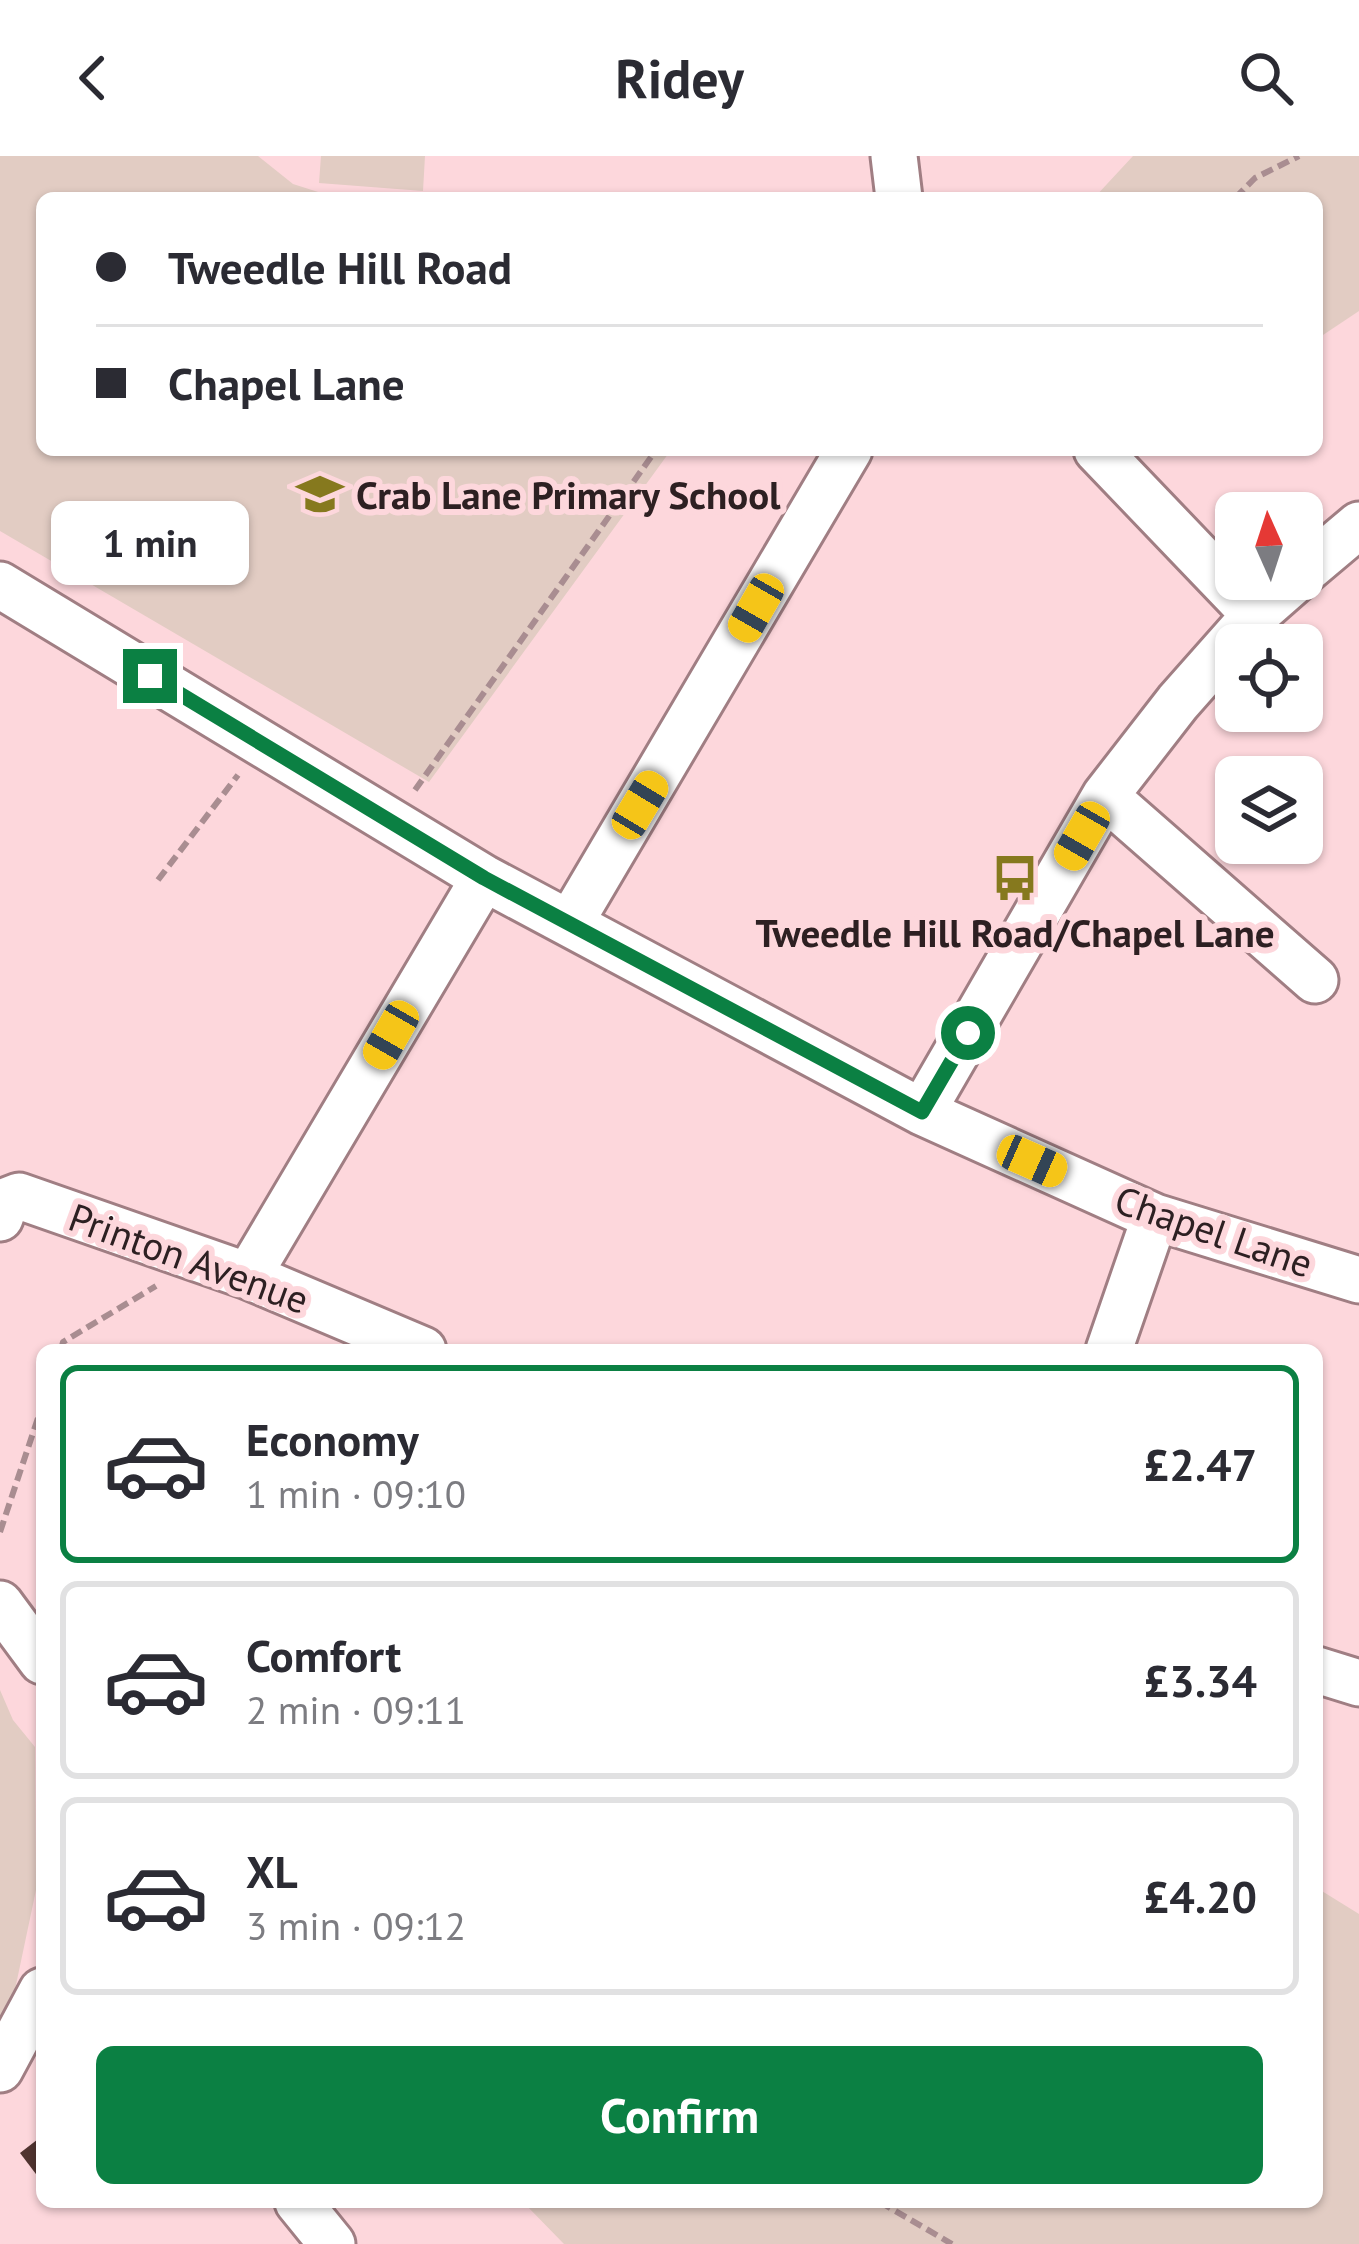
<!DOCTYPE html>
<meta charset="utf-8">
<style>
:root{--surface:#fff;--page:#f7f7f7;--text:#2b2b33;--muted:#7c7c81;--line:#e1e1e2;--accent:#0b8043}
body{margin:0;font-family:"PT Sans",sans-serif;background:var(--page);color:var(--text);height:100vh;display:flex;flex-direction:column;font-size:45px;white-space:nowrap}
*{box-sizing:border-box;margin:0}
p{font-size:39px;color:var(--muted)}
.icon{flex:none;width:66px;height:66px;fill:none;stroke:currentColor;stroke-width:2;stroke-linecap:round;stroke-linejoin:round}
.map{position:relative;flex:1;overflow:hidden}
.side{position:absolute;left:36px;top:1188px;width:1287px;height:864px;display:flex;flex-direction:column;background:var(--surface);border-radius:18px;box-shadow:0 3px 9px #0004}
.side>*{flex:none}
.top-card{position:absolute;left:36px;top:36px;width:1287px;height:264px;border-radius:18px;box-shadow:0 3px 9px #0004;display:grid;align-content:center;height:264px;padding:0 60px;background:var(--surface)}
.needle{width:78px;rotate:357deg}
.fabs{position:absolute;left:1215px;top:336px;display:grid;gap:24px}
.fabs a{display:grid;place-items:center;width:108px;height:108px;border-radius:18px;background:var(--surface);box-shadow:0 3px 9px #0004;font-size:60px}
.end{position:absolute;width:54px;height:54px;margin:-27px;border:15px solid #0b8043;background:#fff;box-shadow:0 0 0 6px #fff}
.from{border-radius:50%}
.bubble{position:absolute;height:84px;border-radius:18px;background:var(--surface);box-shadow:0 3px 9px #0004;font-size:39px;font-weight:700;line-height:84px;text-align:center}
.car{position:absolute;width:36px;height:72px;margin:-36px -18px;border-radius:15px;box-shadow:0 0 9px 3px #0007;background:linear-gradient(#f5c518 24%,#345 0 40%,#f5c518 0 76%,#345 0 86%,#f5c518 0)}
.top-card b{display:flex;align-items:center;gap:42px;height:114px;font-size:45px}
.top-card b+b{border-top:3px solid var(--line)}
.top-card i{width:30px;height:30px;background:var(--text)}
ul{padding:21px 0 0;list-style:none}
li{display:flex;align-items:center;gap:36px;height:198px;margin:0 24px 18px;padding:0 36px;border:6px solid var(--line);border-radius:18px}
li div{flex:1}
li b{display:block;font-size:45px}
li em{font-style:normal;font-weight:700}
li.on{border-color:var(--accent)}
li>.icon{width:108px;height:108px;stroke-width:1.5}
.action{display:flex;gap:24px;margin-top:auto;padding:24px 60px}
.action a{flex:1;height:138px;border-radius:18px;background:var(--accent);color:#fff;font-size:48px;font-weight:700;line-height:138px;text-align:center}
header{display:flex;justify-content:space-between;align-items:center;height:156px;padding:0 60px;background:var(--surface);font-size:54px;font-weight:700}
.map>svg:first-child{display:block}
.green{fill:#e2ccc3}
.building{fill:#513430}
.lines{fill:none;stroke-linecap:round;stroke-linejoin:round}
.minor-casing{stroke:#a07e83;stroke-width:51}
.path{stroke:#a98d91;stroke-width:6;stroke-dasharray:12 6;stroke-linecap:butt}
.minor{stroke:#fff;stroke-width:45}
.route{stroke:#0b8043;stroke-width:15}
.labels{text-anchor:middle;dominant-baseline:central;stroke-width:12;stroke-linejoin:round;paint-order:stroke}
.poi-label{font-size:39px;font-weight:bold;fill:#2d2022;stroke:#fdd7dc;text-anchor:start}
.street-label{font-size:39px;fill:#2d2022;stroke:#fdd7dc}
</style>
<header><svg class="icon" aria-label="back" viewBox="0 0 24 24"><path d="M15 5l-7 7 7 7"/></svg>Ridey<svg class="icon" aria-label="search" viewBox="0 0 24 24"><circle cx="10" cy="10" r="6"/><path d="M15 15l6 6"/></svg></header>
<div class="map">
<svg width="1359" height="2088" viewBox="0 0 1359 2088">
<rect width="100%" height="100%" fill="#fdd7dc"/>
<path class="green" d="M0,0H258L293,28L337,42H42V294H671L429,626L0,375Z
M321,0H425L423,35L319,27Z
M1133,0H1359V155L1317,183V42H1094Z
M0,1534L13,1564L35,1591L36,1734L9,1862L0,1869Z
M1317,1732L1359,1758V2088H564L523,2046H1317Z"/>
<path class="building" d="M42,1980V2026L20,1997Z"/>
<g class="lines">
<defs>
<path id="minor" d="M894,0L899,42
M1097,294L1255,459
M1302,417L1359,369
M0,429L484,722L922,956L1155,1061L1359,1124
M1105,640L1315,824
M570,767L849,294
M922,956L1105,640L1178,546L1255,459L1296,423
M0,1062L6,1045L19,1040L248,1120L423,1194
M248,1120L484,722
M1109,1194L1155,1061
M0,1448L42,1505
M1317,1514L1359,1527
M0,1913L42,1835
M298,2046L332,2088"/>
</defs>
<use href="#minor" class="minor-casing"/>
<path class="path" d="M1235,42L1255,22L1299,0
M592,333L617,348
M415,634L656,294
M158,724L238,619
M61,1194L63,1186L156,1130
M0,1376L42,1250
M880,2046L952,2088"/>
<use href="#minor" class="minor"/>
</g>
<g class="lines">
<path class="route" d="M150,520L484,722L922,956L968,877"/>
</g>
<defs>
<symbol id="school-bare" viewBox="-9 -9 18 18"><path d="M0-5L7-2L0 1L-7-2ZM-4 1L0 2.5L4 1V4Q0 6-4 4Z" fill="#86791e" stroke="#fdd7dc" stroke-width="2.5" paint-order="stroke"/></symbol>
<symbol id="bus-bare" viewBox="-9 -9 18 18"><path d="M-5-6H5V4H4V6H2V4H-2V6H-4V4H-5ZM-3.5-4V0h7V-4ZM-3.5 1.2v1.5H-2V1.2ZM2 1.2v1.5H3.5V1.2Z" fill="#86791e" stroke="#fdd7dc" stroke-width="2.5" paint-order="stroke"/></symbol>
</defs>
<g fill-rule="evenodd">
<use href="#school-bare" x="287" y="305" width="66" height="66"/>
<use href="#bus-bare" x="982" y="689" width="66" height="66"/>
</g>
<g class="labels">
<g class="poi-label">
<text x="356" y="338">Crab Lane Primary School</text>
<text x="1015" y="776" text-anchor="middle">Tweedle Hill Road/Chapel Lane</text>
</g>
<g class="street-label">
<text transform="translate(1214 1075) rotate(19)">Chapel Lane</text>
<text transform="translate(189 1102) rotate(20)">Printon Avenue</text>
</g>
</g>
</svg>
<div class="fabs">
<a><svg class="needle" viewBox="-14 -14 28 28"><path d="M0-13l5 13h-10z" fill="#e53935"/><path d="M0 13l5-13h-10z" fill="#7c7c81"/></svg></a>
<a><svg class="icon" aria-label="locate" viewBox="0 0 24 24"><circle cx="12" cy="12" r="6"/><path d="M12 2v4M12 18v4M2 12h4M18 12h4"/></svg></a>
<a><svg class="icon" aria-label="layers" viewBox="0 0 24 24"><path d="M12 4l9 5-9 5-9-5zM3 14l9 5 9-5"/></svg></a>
</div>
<i class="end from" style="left:968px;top:877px"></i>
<i class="end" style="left:150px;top:520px"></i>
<div class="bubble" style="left:51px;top:345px;width:198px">1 min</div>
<i class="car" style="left:756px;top:452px;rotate:210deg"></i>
<i class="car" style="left:640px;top:649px;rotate:31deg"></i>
<i class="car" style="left:1082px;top:680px;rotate:210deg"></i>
<i class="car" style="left:391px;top:879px;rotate:210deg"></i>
<i class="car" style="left:1032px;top:1005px;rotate:114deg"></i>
<div class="top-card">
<b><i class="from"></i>Tweedle Hill Road</b>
<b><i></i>Chapel Lane</b>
</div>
<section class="side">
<ul>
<li class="on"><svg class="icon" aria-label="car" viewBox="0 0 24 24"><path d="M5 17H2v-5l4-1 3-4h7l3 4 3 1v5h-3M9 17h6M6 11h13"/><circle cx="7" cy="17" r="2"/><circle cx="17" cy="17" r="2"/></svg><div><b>Economy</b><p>1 min · 09:10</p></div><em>£2.47</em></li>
<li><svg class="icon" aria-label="car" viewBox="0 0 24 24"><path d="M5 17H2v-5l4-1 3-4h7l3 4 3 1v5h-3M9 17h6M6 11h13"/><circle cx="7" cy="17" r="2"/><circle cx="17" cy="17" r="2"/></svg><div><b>Comfort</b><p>2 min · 09:11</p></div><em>£3.34</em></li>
<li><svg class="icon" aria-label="car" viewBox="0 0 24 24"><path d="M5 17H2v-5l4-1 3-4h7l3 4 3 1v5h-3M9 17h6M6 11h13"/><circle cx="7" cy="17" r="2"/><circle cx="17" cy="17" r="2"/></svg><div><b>XL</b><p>3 min · 09:12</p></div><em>£4.20</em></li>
</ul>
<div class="action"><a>Confirm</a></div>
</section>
</div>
